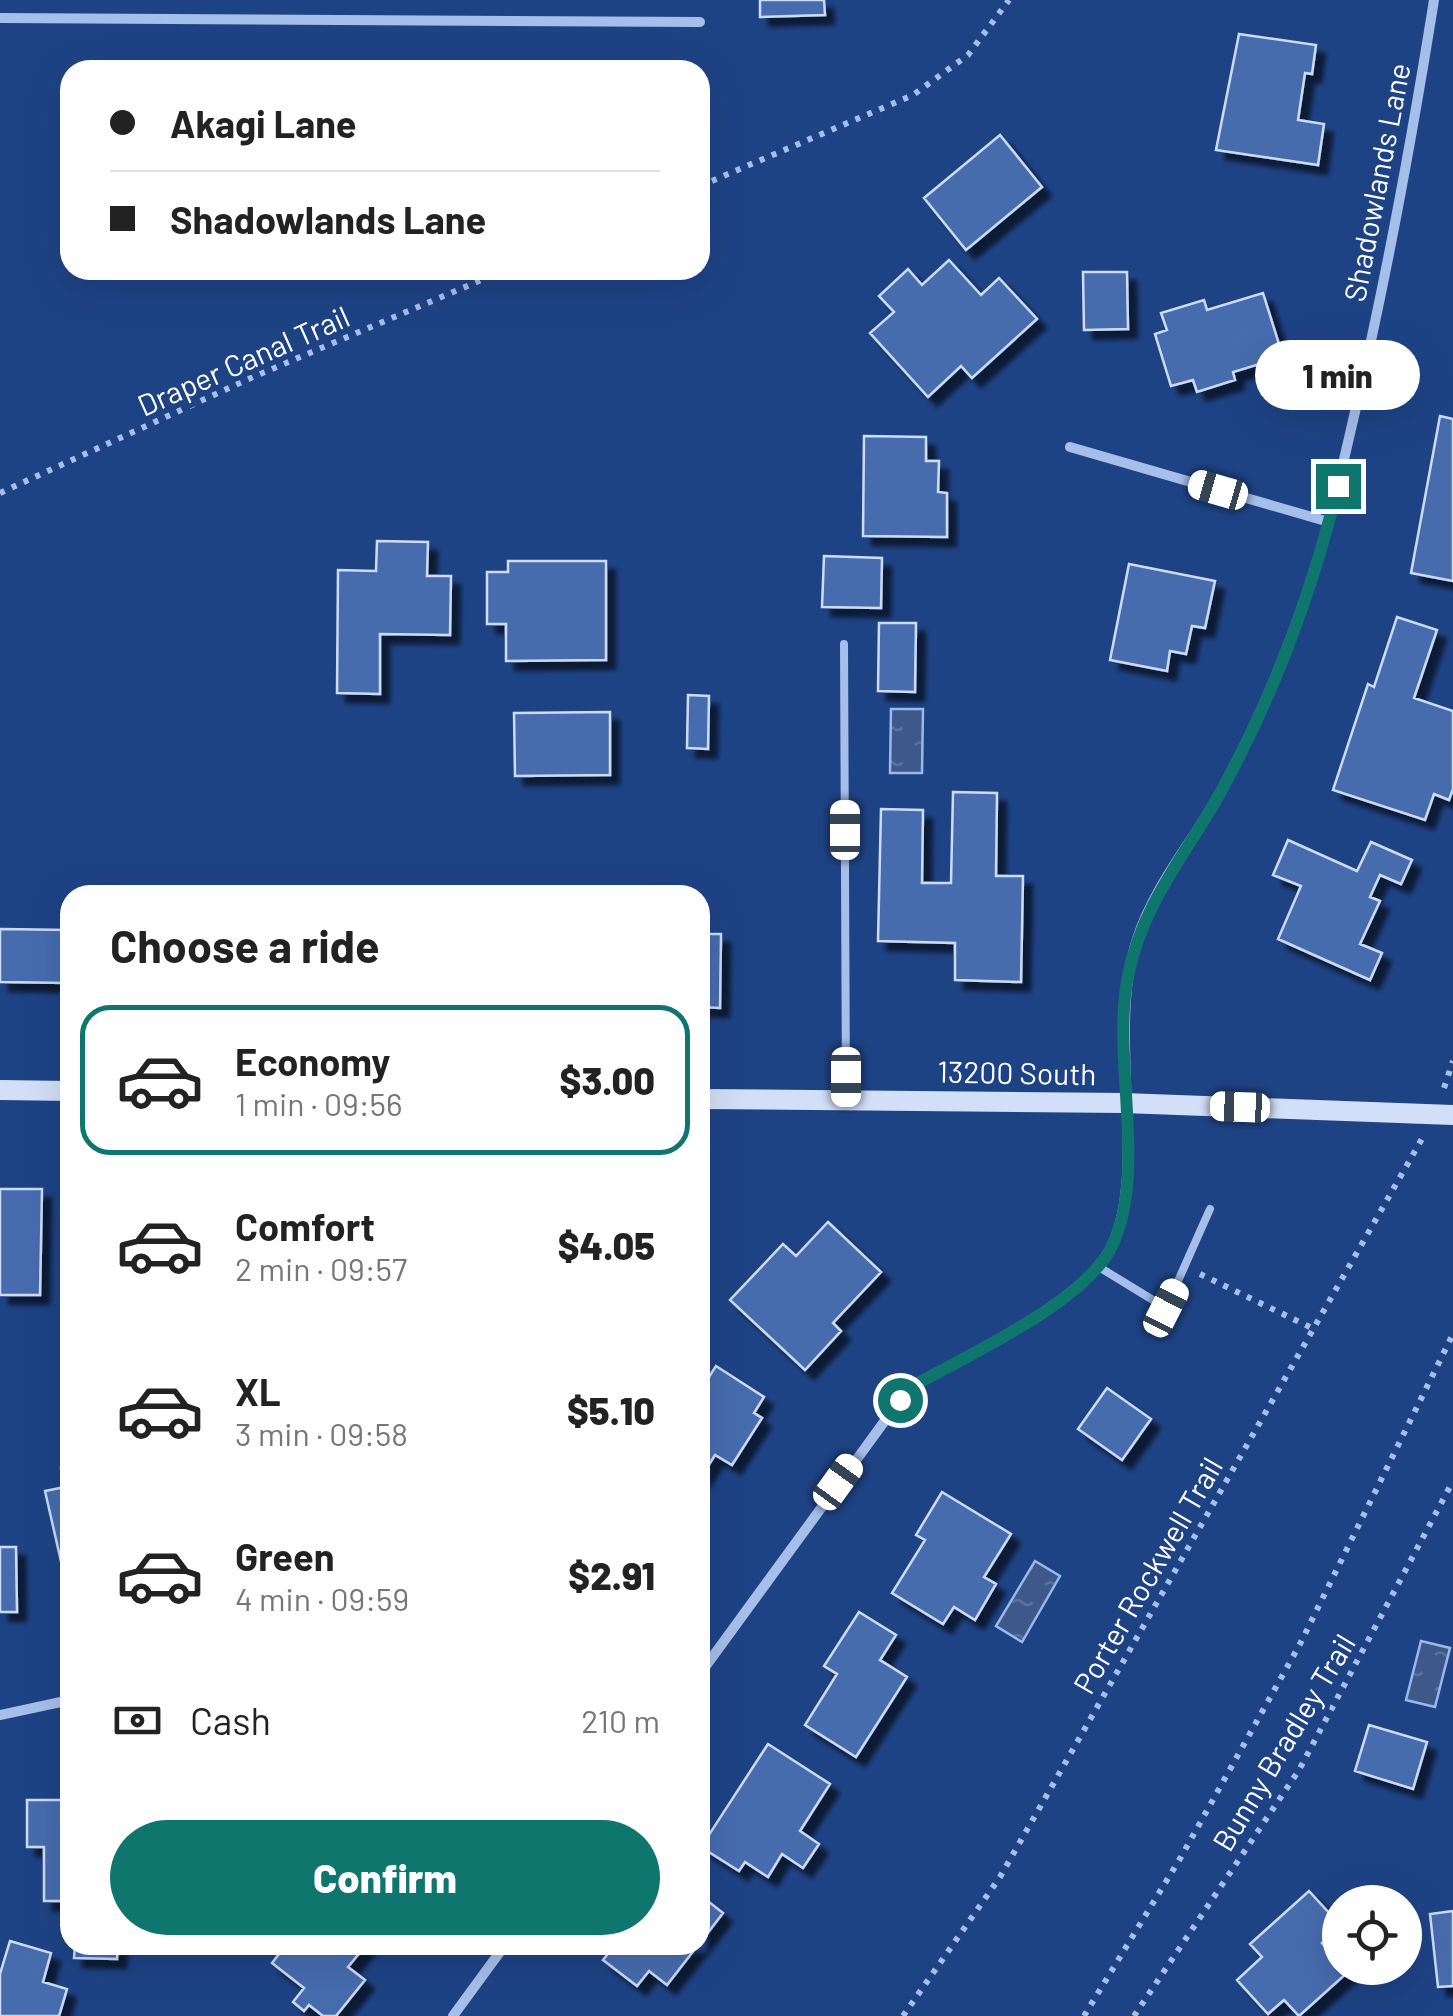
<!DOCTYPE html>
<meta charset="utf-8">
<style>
:root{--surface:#fff;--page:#f2f2f2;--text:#222;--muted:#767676;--line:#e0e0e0;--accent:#0f766e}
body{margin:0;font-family:Barlow,sans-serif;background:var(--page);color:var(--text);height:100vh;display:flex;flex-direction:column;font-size:38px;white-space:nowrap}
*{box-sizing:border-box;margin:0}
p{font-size:32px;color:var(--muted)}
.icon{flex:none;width:55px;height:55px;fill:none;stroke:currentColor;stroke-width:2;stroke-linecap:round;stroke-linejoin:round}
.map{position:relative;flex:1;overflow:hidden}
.panel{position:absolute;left:60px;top:885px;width:650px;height:1070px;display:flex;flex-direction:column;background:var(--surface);border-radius:30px;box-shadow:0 10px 40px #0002}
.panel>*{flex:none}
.top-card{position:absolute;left:60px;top:60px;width:650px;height:220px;border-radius:30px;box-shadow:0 10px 40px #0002;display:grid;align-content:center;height:220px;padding:0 50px;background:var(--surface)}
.controls{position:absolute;left:1322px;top:1885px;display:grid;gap:20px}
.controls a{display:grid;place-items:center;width:100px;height:100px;border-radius:50%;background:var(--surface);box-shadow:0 10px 40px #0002;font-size:50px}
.end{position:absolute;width:45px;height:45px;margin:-22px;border:12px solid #0f766e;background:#fff;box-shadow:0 0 0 5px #fff}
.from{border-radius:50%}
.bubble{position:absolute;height:70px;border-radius:35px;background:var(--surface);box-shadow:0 10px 40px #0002;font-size:32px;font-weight:800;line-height:70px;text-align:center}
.car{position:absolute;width:30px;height:60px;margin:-30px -15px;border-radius:12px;box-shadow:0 0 8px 2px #0007;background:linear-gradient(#fff 24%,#345 0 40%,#fff 0 76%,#345 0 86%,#fff 0)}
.top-card b{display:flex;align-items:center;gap:35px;height:95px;font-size:38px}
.top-card b+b{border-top:2px solid var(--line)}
.top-card i{width:25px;height:25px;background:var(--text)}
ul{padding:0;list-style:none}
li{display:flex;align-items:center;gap:30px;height:150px;margin:0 20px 15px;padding:0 30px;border:5px solid transparent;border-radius:30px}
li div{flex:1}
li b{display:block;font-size:38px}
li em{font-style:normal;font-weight:800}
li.on{border-color:var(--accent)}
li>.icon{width:90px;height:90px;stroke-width:1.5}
h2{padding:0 50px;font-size:45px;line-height:120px}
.pay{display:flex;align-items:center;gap:25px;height:110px;padding:0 50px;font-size:38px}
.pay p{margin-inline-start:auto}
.action{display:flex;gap:20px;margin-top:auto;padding:20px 50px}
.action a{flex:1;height:115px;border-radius:60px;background:var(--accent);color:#fff;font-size:40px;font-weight:800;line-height:115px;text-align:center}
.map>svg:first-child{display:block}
.water{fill:url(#water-ripples);stroke:#99b9ec;stroke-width:2.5}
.building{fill:#466cae;stroke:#cbdbf8;stroke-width:2.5;filter:url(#shadow)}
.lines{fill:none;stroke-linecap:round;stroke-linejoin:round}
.path{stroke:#a6bfea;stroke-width:6;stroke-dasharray:5 8;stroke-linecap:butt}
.lane{stroke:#a6bfea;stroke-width:8}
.street{stroke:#a6bfea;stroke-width:10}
.secondary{stroke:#d1dff8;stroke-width:20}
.route{stroke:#0f766e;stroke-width:12}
.labels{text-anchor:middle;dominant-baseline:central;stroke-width:10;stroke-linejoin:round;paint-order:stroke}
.street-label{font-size:30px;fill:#fff;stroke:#1e4385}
</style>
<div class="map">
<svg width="1453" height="2016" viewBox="0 0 1453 2016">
<defs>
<pattern id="water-ripples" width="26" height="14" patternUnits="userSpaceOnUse" patternTransform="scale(2.5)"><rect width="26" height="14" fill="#3d5889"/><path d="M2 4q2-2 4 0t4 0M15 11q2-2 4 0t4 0" fill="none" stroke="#5a719b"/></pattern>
<filter id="shadow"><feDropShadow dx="9" dy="9" stdDeviation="2.5" flood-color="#0009"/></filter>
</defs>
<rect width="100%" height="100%" fill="#1e4385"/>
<path class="water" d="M891,709H923L922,773H890Z
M1035,1561L1060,1576L1022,1642L996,1626Z
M1421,1641L1450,1648L1435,1707L1406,1700Z"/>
<path class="building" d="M760,0H824L825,15L760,17Z
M1239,34L1316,45L1312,74L1305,73L1298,120L1324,124L1318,165L1216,150Z
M1000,135L1042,187L966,250L924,198Z
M949,260L981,295L999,278L1037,319L972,378L961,366L928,397L870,333L894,312L879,296L908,269L922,285Z
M1083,272H1127L1128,329L1084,330Z
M1263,293L1283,357L1233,372L1235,380L1197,392L1193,380L1171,386L1155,334L1167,330L1161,313L1204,300L1207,310Z
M1440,416L1453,419V581L1411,573Z
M864,436L926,437V461H939L938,492L947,493V537L863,536Z
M377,541L428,542L427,576H451L450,635L380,634V694L337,693L338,570L376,571Z
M824,556L882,558L881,608L822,607Z
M508,561H606V660L506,661V624H487V572H508Z
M1129,564L1215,581L1205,628L1192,626L1186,654L1170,651L1167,671L1110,660Z
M1397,617L1437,630L1414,698L1453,711V789L1449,800L1434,794L1425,820L1333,790L1368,684L1374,687Z
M879,623H916L915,692L878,691Z
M688,695L709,696L708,749L687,748Z
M610,712V775L515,776L514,713Z
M953,792L997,793L996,876H1023L1021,982L955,980V943L878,941L881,809L923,810L922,883H951Z
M1288,840L1357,871L1371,842L1412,860L1401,884L1380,875L1370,897L1380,901L1360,944L1382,953L1370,980L1278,939L1301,886L1273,875Z
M0,929L70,930L69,983L0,982Z
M700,934H721L720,1008L700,1007Z
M0,1189H42L40,1295H0Z
M828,1222L881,1272L833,1323L841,1331L805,1370L730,1300L783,1244L796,1256Z
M716,1366L764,1397L754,1413L762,1418L732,1465L715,1455L700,1479V1391Z
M1107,1388L1151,1419L1122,1460L1078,1429Z
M70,1466V1578L65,1579L45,1491L65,1487L61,1468Z
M942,1492L1011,1534L984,1577L996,1584L975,1620L954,1607L943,1624L892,1593L925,1540L916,1535Z
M0,1547H16L17,1612H0Z
M859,1612L896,1635L880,1660L907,1677L856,1757L805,1725L837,1674L824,1666Z
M1369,1725L1427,1742L1413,1789L1355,1771Z
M768,1744L830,1784L800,1831L819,1844L803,1868L782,1854L768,1877L745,1862L739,1871L701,1847Z
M65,1786H70V1901H44V1847H27V1800H65Z
M1309,1891L1340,1925L1322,1943L1348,1972L1299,2016L1284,2000L1268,2014L1237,1980L1262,1957L1250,1944Z
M700,1895L723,1913L700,1943Z
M1453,1911V1986L1438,1987L1430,1914Z
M10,1941L51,1953L43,1982L67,1989L59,2016H0V1974Z
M75,1945H118L117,1959L74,1958Z
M286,1945H366L348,1967L365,1980L336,2016H323L309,2005L304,2011L293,2002L304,1988L272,1963Z
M615,1945H698L667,1985L649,1971L637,1986L603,1960Z"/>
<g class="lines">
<path class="path" d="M700,186L913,95L968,55L1009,0
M0,493L253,377L505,270
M1444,1088L1453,1061
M1200,1274L1316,1330
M903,2016L1000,1877L1423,1137
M1084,2016L1181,1857L1300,1644L1453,1334
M1134,2016L1299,1770L1453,1481"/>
<path class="lane" d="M844,644L846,1096
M1099,1267L1166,1308L1210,1209"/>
<path class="street" d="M0,18L700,22
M1070,447L1329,522
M700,1674L900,1400L917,1384C972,1352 1083,1303 1111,1247C1149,1170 1106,1031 1137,939C1154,887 1189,846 1217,798C1249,744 1272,687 1294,629C1322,559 1338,485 1355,412C1387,275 1412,138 1434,0
M0,1715L70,1700
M453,2016L505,1945"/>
<path class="secondary" d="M0,1090L70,1091
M700,1099L1124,1103L1453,1115"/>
</g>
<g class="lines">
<path class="route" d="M900,1400L917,1384C971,1353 1085,1302 1112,1246C1148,1170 1111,1059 1128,976C1142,905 1184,857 1219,795C1272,699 1312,593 1338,486"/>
</g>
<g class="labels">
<g class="street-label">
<text transform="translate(1376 182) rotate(-79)">Shadowlands Lane</text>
<text transform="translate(243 360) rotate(-24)">Draper Canal Trail</text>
<text transform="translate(1017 1072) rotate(1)">13200 South</text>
<text transform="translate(1147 1575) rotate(-60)">Porter Rockwell Trail</text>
<text transform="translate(1283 1742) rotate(-59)">Bunny Bradley Trail</text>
</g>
</g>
</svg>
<div class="controls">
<a><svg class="icon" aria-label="locate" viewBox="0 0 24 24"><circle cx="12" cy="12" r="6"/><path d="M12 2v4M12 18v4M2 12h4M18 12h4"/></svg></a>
</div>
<i class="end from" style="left:900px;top:1400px"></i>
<i class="end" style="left:1338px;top:486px"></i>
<div class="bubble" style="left:1255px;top:340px;width:165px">1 min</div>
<i class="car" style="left:1218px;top:490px;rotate:286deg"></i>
<i class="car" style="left:845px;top:830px;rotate:0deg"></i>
<i class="car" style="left:846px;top:1077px;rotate:180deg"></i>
<i class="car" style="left:1240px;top:1107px;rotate:272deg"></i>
<i class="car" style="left:1166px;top:1308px;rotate:27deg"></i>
<i class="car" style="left:838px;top:1482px;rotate:36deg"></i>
<div class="top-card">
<b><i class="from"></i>Akagi Lane</b>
<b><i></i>Shadowlands Lane</b>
</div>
<section class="panel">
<h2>Choose a ride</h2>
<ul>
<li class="on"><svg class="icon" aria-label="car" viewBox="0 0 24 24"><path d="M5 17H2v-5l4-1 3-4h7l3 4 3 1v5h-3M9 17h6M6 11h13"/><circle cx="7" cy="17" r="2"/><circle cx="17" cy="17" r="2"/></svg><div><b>Economy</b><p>1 min · 09:56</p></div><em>$3.00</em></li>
<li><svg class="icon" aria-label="car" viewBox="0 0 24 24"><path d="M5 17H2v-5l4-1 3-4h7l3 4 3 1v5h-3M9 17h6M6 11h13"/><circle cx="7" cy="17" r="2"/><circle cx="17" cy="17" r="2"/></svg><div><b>Comfort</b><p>2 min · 09:57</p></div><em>$4.05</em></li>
<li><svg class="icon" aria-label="car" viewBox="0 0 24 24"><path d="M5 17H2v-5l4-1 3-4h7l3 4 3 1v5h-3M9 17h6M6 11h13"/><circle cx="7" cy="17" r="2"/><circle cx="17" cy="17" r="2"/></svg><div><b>XL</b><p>3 min · 09:58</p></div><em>$5.10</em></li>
<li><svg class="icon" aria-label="car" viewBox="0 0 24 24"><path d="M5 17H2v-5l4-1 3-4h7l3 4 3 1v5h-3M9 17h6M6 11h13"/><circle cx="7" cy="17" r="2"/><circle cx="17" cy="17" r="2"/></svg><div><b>Green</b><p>4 min · 09:59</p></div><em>$2.91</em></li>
</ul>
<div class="pay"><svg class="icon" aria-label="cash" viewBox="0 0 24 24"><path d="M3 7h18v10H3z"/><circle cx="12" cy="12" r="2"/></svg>Cash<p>210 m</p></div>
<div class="action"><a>Confirm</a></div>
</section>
</div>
